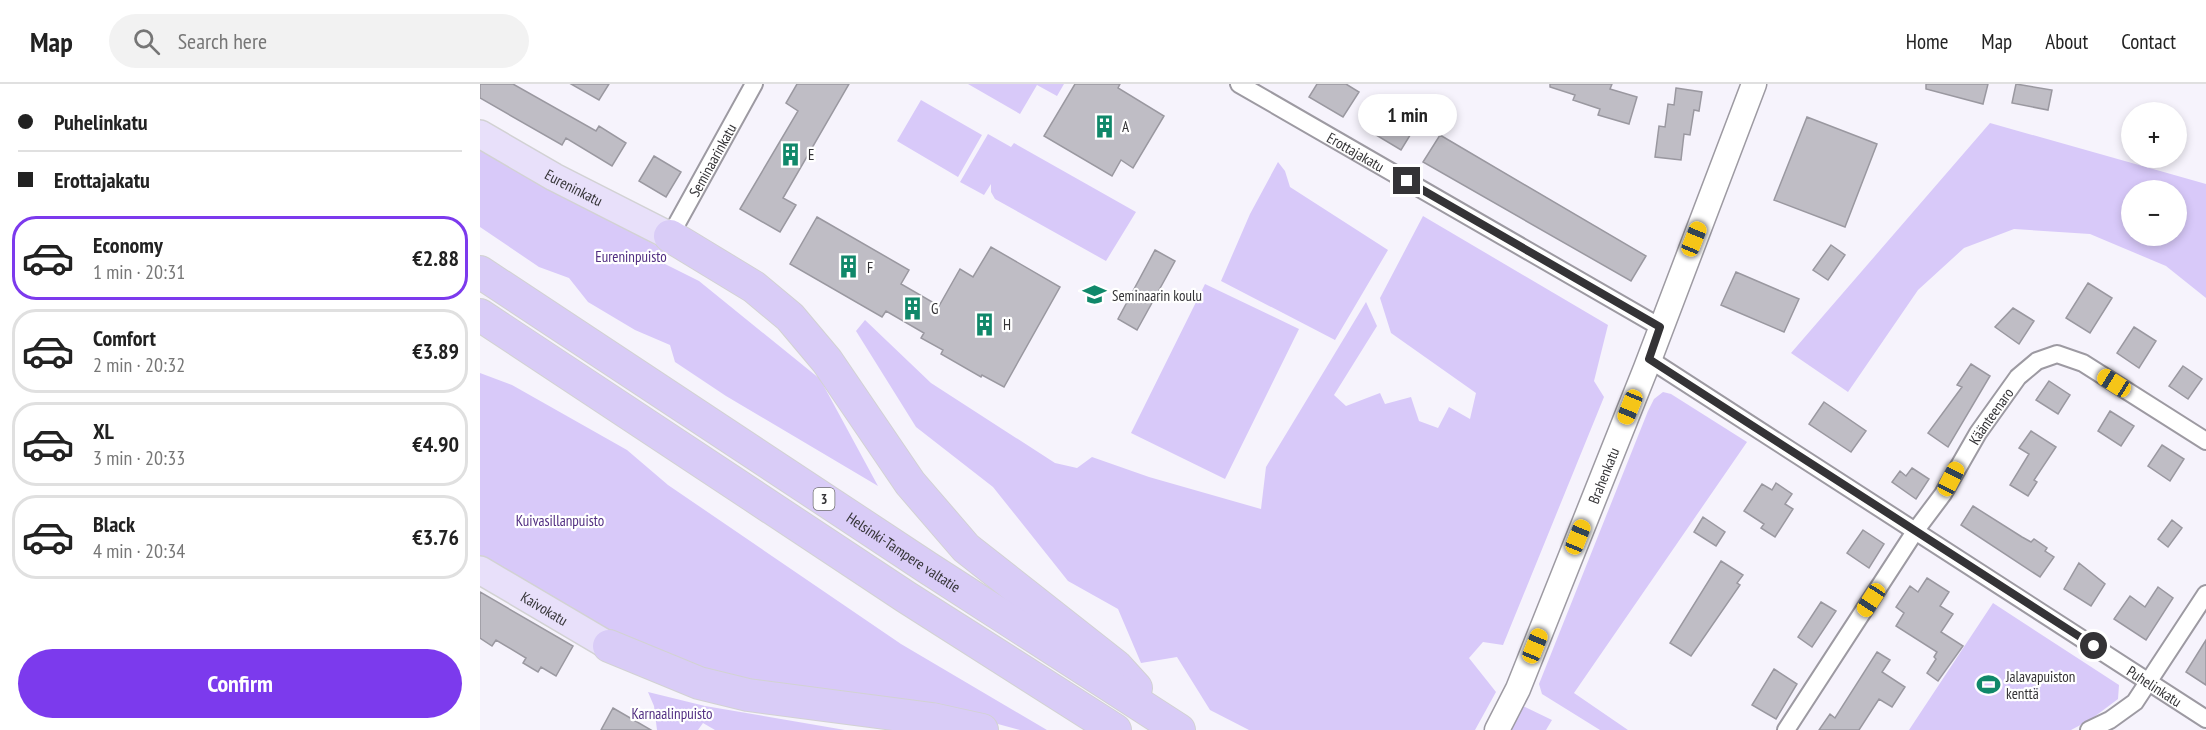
<!DOCTYPE html>
<meta charset="utf-8">
<style>
:root{--surface:#fff;--page:#f2f2f2;--text:#222;--muted:#767676;--line:#e0e0e0;--accent:#7c3aed}
body{margin:0;font-family:"PT Sans Narrow",sans-serif;background:var(--page);color:var(--text);height:100vh;display:flex;flex-direction:column;font-size:22px;white-space:nowrap}
*{box-sizing:border-box;margin:0}
p{font-size:20px;color:var(--muted)}
.icon{flex:none;width:33px;height:33px;fill:none;stroke:currentColor;stroke-width:2;stroke-linecap:round;stroke-linejoin:round}
.map{position:relative;flex:1;overflow:hidden}
.side{display:flex;flex-direction:column;background:var(--surface);width:480px}
.side>*{flex:none}
.banner{display:grid;align-content:center;height:132px;padding:0 18px;background:var(--surface)}
.tools{position:absolute;left:1641px;top:18px;display:grid;gap:12px}
.tools a{display:grid;place-items:center;width:66px;height:66px;border-radius:50%;background:var(--surface);box-shadow:0 3px 9px #0003;font-size:30px}
.end{position:absolute;width:27px;height:27px;margin:-14px;border:8px solid #343336;background:#fff;box-shadow:0 0 0 3px #fff}
.from{border-radius:50%}
.bubble{position:absolute;height:42px;border-radius:21px;background:var(--surface);box-shadow:0 3px 9px #0003;font-size:20px;font-weight:600;line-height:42px;text-align:center}
.car{position:absolute;width:18px;height:36px;margin:-18px -9px;border-radius:8px;box-shadow:0 0 4px 2px #0007;background:linear-gradient(#f5c518 24%,#345 0 40%,#f5c518 0 76%,#345 0 86%,#f5c518 0)}
.banner b{display:flex;align-items:center;gap:21px;height:57px;font-size:22px}
.banner b+b{border-top:2px solid var(--line)}
.banner i{width:15px;height:15px;background:var(--text)}
ul{padding:0;list-style:none}
li{display:flex;align-items:center;gap:18px;height:84px;margin:0 12px 9px;padding:0 6px;border:3px solid var(--line);border-radius:24px}
li div{flex:1}
li b{display:block;font-size:22px}
li em{font-style:normal;font-weight:600}
li.selected{border-color:var(--accent)}
li>.icon{width:54px;height:54px;stroke-width:1.5}
.button{display:flex;gap:12px;margin-top:auto;padding:12px 18px}
.button a{flex:1;height:69px;border-radius:36px;background:var(--accent);color:#fff;font-size:24px;font-weight:600;line-height:69px;text-align:center}
header{display:flex;align-items:center;gap:36px;box-sizing:border-box;height:84px;padding:0 30px;background:var(--surface);border-bottom:2px solid var(--line)}
header strong{font-size:28px}
nav{display:flex;gap:33px;margin-inline-start:auto;font-size:21px}
.search{width:420px;height:54px;background:var(--page);display:flex;align-items:center;gap:15px;box-sizing:border-box;padding:0 21px;border-radius:33px;color:var(--muted);font-size:22px}
main{display:flex;flex:1;min-height:0}
.map>svg:first-child{display:block}
.green{fill:#d8c9f9;fill-rule:evenodd}
.building{fill:#bfbdc5;stroke:#9a98a0;stroke-width:1.5}
.lines{fill:none;stroke-linecap:round;stroke-linejoin:round}
.minor-casing{stroke:#9d9aa2;stroke-width:20}
.secondary-casing{stroke:#9d9aa2;stroke-width:27}
.primary-casing{stroke:#d2d2d3;stroke-width:30}
.motorway-casing{stroke:#d2d2d3;stroke-width:34}
.minor{stroke:#fff;stroke-width:16}
.secondary{stroke:#fff;stroke-width:24}
.primary{stroke:#e8e0fa;stroke-width:27}
.motorway{stroke:#d9ccf7;stroke-width:32}
.route{stroke:#343336;stroke-width:8}
.labels{text-anchor:middle;dominant-baseline:central;stroke-width:4.5;stroke-linejoin:round;paint-order:stroke}
.shield{fill:#fff;stroke:#717072;stroke-width:1.5}
.shield-label{font-size:14px;font-weight:bold;fill:#343336}
.poi-label{font-size:15px;fill:#343336;stroke:#fff;text-anchor:start}
.street-label{font-size:15px;fill:#343336;stroke:#fff}
.park-label{font-size:15px;fill:#522f82;stroke:#fff}
</style>
<header>
<strong>Map</strong>
<div class="search"><svg class="icon" aria-label="search" viewBox="0 0 24 24"><circle cx="10" cy="10" r="6"/><path d="M15 15l6 6"/></svg>Search here</div>
<nav><a>Home</a><a>Map</a><a>About</a><a>Contact</a></nav>
</header>
<main>
<section class="side">
<div class="banner">
<b><i class="from"></i>Puhelinkatu</b>
<b><i></i>Erottajakatu</b>
</div>
<ul>
<li class="selected"><svg class="icon" aria-label="car" viewBox="0 0 24 24"><path d="M5 17H2v-5l4-1 3-4h7l3 4 3 1v5h-3M9 17h6M6 11h13"/><circle cx="7" cy="17" r="2"/><circle cx="17" cy="17" r="2"/></svg><div><b>Economy</b><p>1 min · 20:31</p></div><em>€2.88</em></li>
<li><svg class="icon" aria-label="car" viewBox="0 0 24 24"><path d="M5 17H2v-5l4-1 3-4h7l3 4 3 1v5h-3M9 17h6M6 11h13"/><circle cx="7" cy="17" r="2"/><circle cx="17" cy="17" r="2"/></svg><div><b>Comfort</b><p>2 min · 20:32</p></div><em>€3.89</em></li>
<li><svg class="icon" aria-label="car" viewBox="0 0 24 24"><path d="M5 17H2v-5l4-1 3-4h7l3 4 3 1v5h-3M9 17h6M6 11h13"/><circle cx="7" cy="17" r="2"/><circle cx="17" cy="17" r="2"/></svg><div><b>XL</b><p>3 min · 20:33</p></div><em>€4.90</em></li>
<li><svg class="icon" aria-label="car" viewBox="0 0 24 24"><path d="M5 17H2v-5l4-1 3-4h7l3 4 3 1v5h-3M9 17h6M6 11h13"/><circle cx="7" cy="17" r="2"/><circle cx="17" cy="17" r="2"/></svg><div><b>Black</b><p>4 min · 20:34</p></div><em>€3.76</em></li>
</ul>
<div class="button"><a>Confirm</a></div>
</section>
<div class="map">
<svg width="1726" height="646" viewBox="0 0 1726 646">
<rect width="100%" height="100%" fill="#f6f3fc"/>
<path class="green" d="M488,0H584L577,12L557,1L540,30Z
M441,16L502,51L478,93L417,57Z
M1510,39L1726,100V214L1686,182L1610,150L1534,145L1484,164L1438,206L1368,308L1311,269ZM1652,106H1696V152H1652Z
M508,50L531,63L534,59L656,128L626,177L515,115L511,108V100L504,111L480,98Z
M0,63L184,166L179,177L219,197L340,295L398,402L246,312L195,278L190,261L155,246L108,218L89,194L59,183L0,143Z
M798,78L805,87L810,103L908,166L855,256L741,197L770,130Z
M943,132L1128,241L1114,297L1124,313L1023,561L1003,558L989,574L1016,608L995,646H769L730,626L697,573L661,579L638,525L588,497L513,403L436,343L376,247L385,236L451,299L575,379L597,384L612,373L669,393L781,425L786,383L886,218L897,242L854,311L866,322L900,309L905,320L931,313L939,337L958,344L969,323L990,335L996,309L911,249L900,214Z
M725,200L819,245L745,395L651,349Z
M0,289L32,301L147,366L188,401L421,560L567,646H540L463,625L273,601L152,562L0,475Z
M1183,308L1191,310L1267,358L1094,609L1148,646H1120L1062,610L1059,600L1168,327L1174,315Z
M1513,519L1639,601L1638,615L1610,636L1591,646H1429Z
M168,608L225,622L365,646H235L223,639L218,646H177L174,622Z
M1043,622L1072,636L1066,646H1032Z"/>
<path class="building" d="M0,0H33L116,47L119,42L146,59L132,82L86,54L82,61L0,14Z
M91,0H129L119,16Z
M317,0H369L303,114L316,121L300,148L260,125L318,27L306,19Z
M595,0H640L638,4L684,32L653,84L641,76L632,92L564,52Z
M837,0H866L879,8L863,33L829,13Z
M1070,0H1132L1130,5L1157,13L1149,40L1118,31L1120,25L1093,16L1095,11L1070,3Z
M1446,0H1508L1503,20L1446,5Z
M1536,0L1572,6L1568,26L1532,19Z
M1196,4L1222,8L1219,27L1214,26L1210,51L1204,50L1201,76L1175,73L1179,42L1185,43L1188,20L1194,21Z
M902,19L937,40L921,66L886,45Z
M1327,33L1397,60L1365,143L1294,116Z
M960,51L1166,172L1151,197L943,78Z
M174,72L201,88L186,113L159,97Z
M337,133L429,186L421,200L459,222L480,185L493,193L511,163L580,203L524,303L502,291L501,293L461,270L463,266L441,254L444,249L406,227L402,233L310,180Z
M1351,161L1365,171L1348,196L1333,186Z
M675,166L695,177L657,246L638,235Z
M1256,188L1319,215L1304,248L1241,221Z
M1608,199L1632,214L1610,249L1586,234Z
M1533,224L1554,237L1539,260L1515,243Z
M1654,243L1676,257L1659,284L1637,269Z
M1491,280L1510,292L1468,363L1448,349L1482,303L1477,301Z
M1703,282L1722,295L1708,315L1689,302Z
M1569,297L1590,311L1578,330L1556,316Z
M1344,318L1386,347L1371,368L1329,340Z
M1630,327L1654,342L1641,362L1618,347Z
M1551,347L1576,363L1554,396L1557,398L1548,412L1530,401L1549,370L1539,364Z
M1682,361L1704,375L1690,397L1668,382Z
M1432,384L1449,395L1436,415L1412,398L1420,387L1426,392Z
M1296,399L1312,410L1305,420L1313,425L1295,453L1281,444L1284,440L1264,427L1282,400L1292,406Z
M1493,422L1542,453L1551,458L1554,455L1567,464L1565,467L1574,473L1560,493L1481,441Z
M1223,433L1245,448L1236,462L1214,448Z
M1692,436L1702,444L1688,463L1678,455Z
M1383,446L1404,460L1389,484L1367,469Z
M1241,477L1263,491L1257,499L1260,501L1211,572L1190,559Z
M1599,479L1625,500L1611,522L1584,505Z
M1447,494L1469,508L1460,522L1473,530L1461,548L1483,562L1458,597L1447,589L1456,575L1454,573L1457,568L1416,542L1424,529L1416,523L1430,502L1438,508Z
M1678,503L1693,514L1666,556L1634,535L1650,512L1665,523Z
M0,508L93,562L76,592L61,583L58,588L43,579L46,574L16,556L12,562L0,554Z
M1341,518L1356,527L1332,563L1318,553Z
M1726,556V601L1706,588Z
M1397,568L1410,576L1402,588L1425,603L1412,623L1399,615L1379,646H1339L1350,630L1355,634Z
M1294,585L1317,600L1296,635L1272,621Z
M133,624L171,646H121Z"/>
<g class="lines">
<defs>
<g id="minor">
<path id="s1" d="M759,0L1180,243"/>
<path id="s2" d="M190,152L274,0"/>
<path id="s3" d="M1169,275L1726,635"/>
<path id="s4" d="M1306,646L1436,446L1463,410L1498,349L1538,293L1557,277L1577,270L1603,279L1726,357"/>
<path d="M1609,646L1630,636L1655,618L1726,510"/>
</g>
<g id="secondary">
<path id="s5" d="M1017,646L1038,605L1166,284L1274,0"/>
</g>
<g id="primary">
<path id="s6" d="M0,50L74,93L190,152"/>
<path id="s7" d="M0,486L129,562"/>
</g>
<g id="motorway">
<path d="M190,152L274,203L310,233L347,277L430,399L486,464L636,582L656,604"/>
<path id="s8" d="M0,188L448,484L699,646"/>
<path d="M0,231L426,513L635,646"/>
<path d="M129,562L219,599L268,611L452,635L502,646"/>
</g>
</defs>
<use href="#minor" class="minor-casing"/>
<use href="#secondary" class="secondary-casing"/>
<use href="#primary" class="primary-casing"/>
<use href="#motorway" class="motorway-casing"/>
<use href="#minor" class="minor"/>
<use href="#secondary" class="secondary"/>
<use href="#primary" class="primary"/>
<use href="#motorway" class="motorway"/>
</g>
<g class="lines">
<path class="route" d="M927,97L1180,243L1169,275L1614,562"/>
</g>
<defs>
<symbol id="building-bare" viewBox="-9 -9 18 18"><path d="M-4-6H4V6H1V3H-1V6H-4ZM-2.5-4.3h1.7v1.8h-1.7ZM.8-4.3h1.7v1.8H.8ZM-2.5-1h1.7V.8h-1.7ZM.8-1h1.7V.8H.8Z" fill="#10886a" stroke="#fff" stroke-width="2.5" paint-order="stroke"/></symbol>
<symbol id="school-bare" viewBox="-9 -9 18 18"><path d="M0-5L7-2L0 1L-7-2ZM-4 1L0 2.5L4 1V4Q0 6-4 4Z" fill="#10886a" stroke="#fff" stroke-width="2.5" paint-order="stroke"/></symbol>
<symbol id="stadium-bare" viewBox="-9 -9 18 18"><path d="M0-5a6.5 5 0 1 0 0 10a6.5 5 0 1 0 0-10ZM-3.5-1.8h7v3.6h-7Z" fill="#10886a" stroke="#fff" stroke-width="2.5" paint-order="stroke"/></symbol>
</defs>
<g fill-rule="evenodd">
<use href="#building-bare" x="608" y="26" width="33" height="33"/>
<use href="#building-bare" x="294" y="54" width="33" height="33"/>
<use href="#building-bare" x="352" y="166" width="33" height="33"/>
<use href="#school-bare" x="598" y="194" width="33" height="33"/>
<use href="#building-bare" x="416" y="208" width="33" height="33"/>
<use href="#building-bare" x="488" y="224" width="33" height="33"/>
<use href="#stadium-bare" x="1492" y="584" width="33" height="33"/>
</g>
<g class="labels">
<rect class="shield" x="333.5" y="404" width="21" height="22" rx="4.5"/>
<g class="shield-label">
<text x="344" y="415">3</text>
</g>
<g class="poi-label">
<text x="642" y="42">A</text>
<text x="328" y="70">E</text>
<text x="387" y="183">F</text>
<text x="632" y="211">Seminaarin koulu</text>
<text x="451" y="224">G</text>
<text x="523" y="240">H</text>
<text x="1526" y="592">Jalavapuiston<tspan x="1526" dy="17">kenttä</tspan></text>
</g>
<g class="street-label">
<text stroke="none"><textPath href="#s1" startOffset="135">Erottajakatu</textPath></text>
<text stroke="none"><textPath href="#s2" startOffset="87">Seminaarinkatu</textPath></text>
<text stroke="none"><textPath href="#s6" startOffset="108">Eureninkatu</textPath></text>
<text stroke="none"><textPath href="#s4" startOffset="375">Käänteenaro</textPath></text>
<text stroke="none"><textPath href="#s5" startOffset="276">Brahenkatu</textPath></text>
<text stroke="none"><textPath href="#s8" startOffset="508">Helsinki-Tampere valtatie</textPath></text>
<text stroke="none"><textPath href="#s7" startOffset="75">Kaivokatu</textPath></text>
<text stroke="none"><textPath href="#s3" startOffset="602">Puhelinkatu</textPath></text>
</g>
<g class="park-label">
<text x="151" y="172">Eureninpuisto</text>
<text x="80" y="436">Kuivasillanpuisto</text>
<text x="192" y="629">Karnaalinpuisto</text>
</g>
</g>
</svg>
<div class="tools">
<a>+</a>
<a>−</a>
</div>
<i class="end from" style="left:1614px;top:562px"></i>
<i class="end" style="left:927px;top:97px"></i>
<div class="bubble" style="left:878px;top:10px;width:99px">1 min</div>
<i class="car" style="left:1214px;top:155px;rotate:22deg"></i>
<i class="car" style="left:1634px;top:299px;rotate:302deg"></i>
<i class="car" style="left:1150px;top:323px;rotate:202deg"></i>
<i class="car" style="left:1471px;top:395px;rotate:27deg"></i>
<i class="car" style="left:1098px;top:453px;rotate:22deg"></i>
<i class="car" style="left:1391px;top:516px;rotate:213deg"></i>
<i class="car" style="left:1055px;top:562px;rotate:22deg"></i>
</div>
</main>
